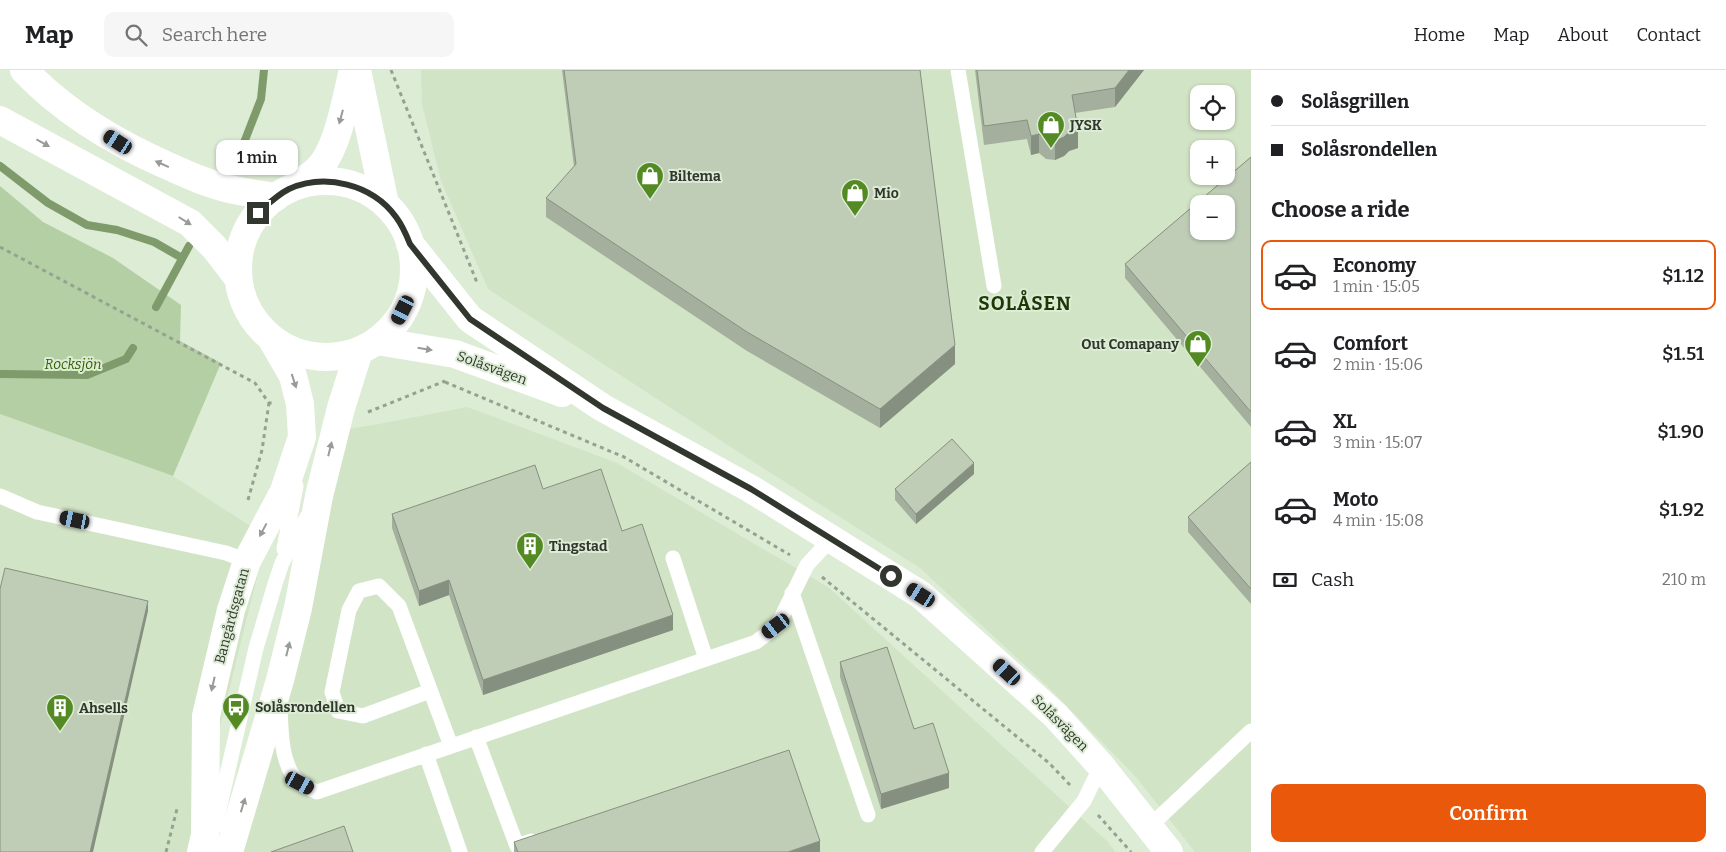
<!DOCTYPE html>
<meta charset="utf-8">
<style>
:root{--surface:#fff;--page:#f6f6f6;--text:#202124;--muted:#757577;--line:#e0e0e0;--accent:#ea580c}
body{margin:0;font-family:Bitter,serif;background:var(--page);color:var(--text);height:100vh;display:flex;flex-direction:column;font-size:19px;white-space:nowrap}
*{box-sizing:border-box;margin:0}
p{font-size:16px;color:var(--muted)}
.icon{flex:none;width:28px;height:28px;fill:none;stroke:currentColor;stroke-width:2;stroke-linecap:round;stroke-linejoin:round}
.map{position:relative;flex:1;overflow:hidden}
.side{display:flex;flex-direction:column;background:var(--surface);width:475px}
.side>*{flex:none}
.hud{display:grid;align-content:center;height:110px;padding:0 20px;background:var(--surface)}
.buttons{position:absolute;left:1190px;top:15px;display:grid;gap:10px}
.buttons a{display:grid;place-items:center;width:45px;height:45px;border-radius:10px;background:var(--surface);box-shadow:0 1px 4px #0004;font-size:25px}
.end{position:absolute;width:22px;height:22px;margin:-11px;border:6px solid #31372e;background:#fff;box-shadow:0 0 0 2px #fff}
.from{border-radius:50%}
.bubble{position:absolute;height:35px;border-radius:10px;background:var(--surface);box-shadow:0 1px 4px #0004;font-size:16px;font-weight:600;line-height:35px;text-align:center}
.car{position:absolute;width:15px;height:30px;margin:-15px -8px;border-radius:6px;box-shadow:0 0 4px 1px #0007;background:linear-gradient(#222 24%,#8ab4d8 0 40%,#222 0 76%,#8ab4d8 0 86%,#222 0)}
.hud b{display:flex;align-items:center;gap:18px;height:48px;font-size:19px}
.hud b+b{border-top:1px solid var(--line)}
.hud i{width:12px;height:12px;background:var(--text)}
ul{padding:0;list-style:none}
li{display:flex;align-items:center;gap:15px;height:70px;margin:0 10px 8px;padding:0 10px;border:2px solid transparent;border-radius:10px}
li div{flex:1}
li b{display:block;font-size:19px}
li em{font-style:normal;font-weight:600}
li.current{border-color:var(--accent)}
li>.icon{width:45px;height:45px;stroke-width:1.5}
h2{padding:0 20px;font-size:22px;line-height:60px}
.pay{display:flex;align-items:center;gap:12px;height:55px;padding:0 20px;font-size:19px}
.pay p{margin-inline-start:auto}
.action{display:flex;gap:10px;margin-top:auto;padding:10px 20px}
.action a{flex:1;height:58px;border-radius:10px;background:var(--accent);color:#fff;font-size:20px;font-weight:600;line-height:58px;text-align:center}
header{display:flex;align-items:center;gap:30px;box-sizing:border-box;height:70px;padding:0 25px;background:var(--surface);border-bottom:1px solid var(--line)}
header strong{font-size:24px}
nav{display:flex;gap:28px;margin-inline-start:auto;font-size:18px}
.search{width:350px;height:45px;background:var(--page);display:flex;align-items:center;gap:12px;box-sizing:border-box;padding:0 18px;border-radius:10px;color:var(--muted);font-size:19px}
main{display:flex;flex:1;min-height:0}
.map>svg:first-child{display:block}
.built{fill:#d2e4c6;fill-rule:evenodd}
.green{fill:#b5cfa4}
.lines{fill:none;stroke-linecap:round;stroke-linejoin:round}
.stream{stroke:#7f9b6c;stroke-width:8}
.path{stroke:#96a290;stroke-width:3;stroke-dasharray:4 4;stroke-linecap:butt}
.service{stroke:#fff;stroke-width:15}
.tertiary{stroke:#fff;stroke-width:28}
.secondary{stroke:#fff;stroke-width:28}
.motorway{stroke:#fff;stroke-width:28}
.wall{fill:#a4b09d}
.shaded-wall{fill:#869080}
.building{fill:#bfcdb7;stroke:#869080;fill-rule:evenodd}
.oneway{fill:#989b96}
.route{stroke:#31372e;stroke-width:6}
.labels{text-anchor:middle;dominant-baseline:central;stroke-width:4;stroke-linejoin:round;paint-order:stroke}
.poi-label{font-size:14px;font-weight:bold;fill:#31372e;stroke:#ddecd5;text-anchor:start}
.park-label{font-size:14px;font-style:italic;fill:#335f00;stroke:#ddecd5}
.street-label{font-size:14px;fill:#31372e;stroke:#ddecd5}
.district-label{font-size:19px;font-weight:bold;letter-spacing:1px;fill:#1d3705;stroke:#ddecd5}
</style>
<header>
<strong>Map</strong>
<div class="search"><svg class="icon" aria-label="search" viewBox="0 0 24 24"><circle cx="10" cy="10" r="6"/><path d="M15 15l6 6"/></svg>Search here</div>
<nav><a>Home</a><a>Map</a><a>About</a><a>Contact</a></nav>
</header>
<main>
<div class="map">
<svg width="1251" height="782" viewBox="0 0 1251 782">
<rect width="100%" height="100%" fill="#ddecd5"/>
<path class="built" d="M421,0H1251V782H1195L1136,707L1048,617L920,498L760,396L488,219L441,111L422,34ZM1199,24H1226V51H1199ZM1199,79H1226V106H1199ZM1199,134H1226V161H1199Z
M467,337L617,393L828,517L1108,772L1115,782H229L342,360L379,354Z
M0,344L173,406L267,467L189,782H0Z"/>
<path class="green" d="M0,116L43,152L113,188L181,235L180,271L221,293L173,406L0,344Z"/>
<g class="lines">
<path class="stream" d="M238,88L261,29L264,0
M0,96L48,133L87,155L117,160L154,172L182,188
M156,237L189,176
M0,304L87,305L126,289L133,278"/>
<path class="path" d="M391,0L478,215
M0,177L255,313L269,333H273
M445,312L624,387L790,485
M368,342L445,311
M248,430L262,380L269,333
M822,507L1049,693L1070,715
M1098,745L1131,782
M166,782L177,739"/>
<path class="service" d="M958,0L994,216
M0,426L37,442L226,483L247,491
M284,479L296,416
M673,488L706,589
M792,523L868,745
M430,621L363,646L338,641L332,622L349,540L359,521L379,516L399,536L451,676
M280,635C281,658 280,697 300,713C304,717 312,719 317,722L756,572L777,556L807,495L831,469
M476,667L517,776L531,771
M426,684L460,782
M215,757L256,578L275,514L282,493L307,447
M1149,757L1251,661
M1042,782L1084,731L1101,696"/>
<path class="tertiary" d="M410,174L470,249L603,338L751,419L921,525L1055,645L1101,696L1169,782
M377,271L455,284L562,323"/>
<path class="secondary" d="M357,0L385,134
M238 199a88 88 0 1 1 176 0a88 88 0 1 1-176 0Z
M295,116C302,110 311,106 317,100C338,81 346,27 353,0
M201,782L205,765L206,646L231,540L247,491L284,421L302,367L300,334L293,306L271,268
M229,782L280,610L298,538L319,426L341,338L359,281"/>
<path class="motorway" d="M24,0C64,42 114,72 166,95C188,105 210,115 234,120C248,123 262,125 276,127
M0,50L190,153L214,177L238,208"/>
</g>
<path class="wall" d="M562,0H920L955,294L880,358L747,281L546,147V128L574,97Z
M975,0H1144L1115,37L1075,43L1078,78L1069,81L1064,86L1055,90L1046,89L1039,83L1031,85L1027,69L984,75Z
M1251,87V357L1125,208V194Z
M1251,392V534L1188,462V447Z
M974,404L916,454L895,430V419Z
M543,419L622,461L673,560L483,625L449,525L419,536L392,458V444Z
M840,592L914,659L949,718L881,739L840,607Z
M514,772L820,782H514Z"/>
<path class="shaded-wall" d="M1129,0H1144L1115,37V18Z
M1078,59V78L1069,81L1064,86L1055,90V71L1069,62Z
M1039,64V83L1031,85V66Z
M955,275V294L880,358V339Z
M974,393V404L916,454V444Z
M449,510V525L419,536V521Z
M148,531V541L93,782H90Z
M673,545V560L483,625V610Z
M949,703V718L881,739V724Z
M820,771V782H788Z"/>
<path class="building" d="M564,0H920L955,275L880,339L747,262L546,128L576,94Z
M977,0H1129L1115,18L1072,25L1078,59L1069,62L1064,67L1055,71L1046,70L1039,64L1031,66L1027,50L984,56Z
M1251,87V342L1125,194ZM1199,134H1226V161H1199Z
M952,369L974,393L916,444L895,419Z
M1251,392V519L1188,447Z
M535,395L543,419L601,399L622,461L642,454L673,545L483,610L449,510L419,521L392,444Z
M5,498L148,531L90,782H0V519Z
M887,577L914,659L933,653L949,703L881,724L840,592Z
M789,680L820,771L788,782H518L514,772Z
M344,756L353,782H271Z"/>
<defs><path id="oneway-solid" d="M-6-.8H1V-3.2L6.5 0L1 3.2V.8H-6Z" transform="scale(1.25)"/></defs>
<g class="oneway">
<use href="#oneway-solid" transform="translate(341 47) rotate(105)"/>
<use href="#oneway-solid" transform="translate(43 73) rotate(29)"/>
<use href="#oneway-solid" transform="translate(162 94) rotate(-156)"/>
<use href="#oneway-solid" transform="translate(185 151) rotate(32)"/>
<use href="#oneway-solid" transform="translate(425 279) rotate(9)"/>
<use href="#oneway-solid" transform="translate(294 311) rotate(72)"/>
<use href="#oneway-solid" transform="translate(330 379) rotate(-76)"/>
<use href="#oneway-solid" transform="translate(263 460) rotate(118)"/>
<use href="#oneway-solid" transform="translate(288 579) rotate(-76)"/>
<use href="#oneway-solid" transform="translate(213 614) rotate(103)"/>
<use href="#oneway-solid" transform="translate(243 735) rotate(-73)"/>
</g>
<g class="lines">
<path class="route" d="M258,143C268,134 277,125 289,119C325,103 372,114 396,147C402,155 406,164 410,174L470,249L603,338L751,419L891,506"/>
</g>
<defs>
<symbol id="shop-pin" viewBox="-11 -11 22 30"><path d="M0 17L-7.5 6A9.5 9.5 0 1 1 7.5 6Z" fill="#548a23" stroke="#ddecd5"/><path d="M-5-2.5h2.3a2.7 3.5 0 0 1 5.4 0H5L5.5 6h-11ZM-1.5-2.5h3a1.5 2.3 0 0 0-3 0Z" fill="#fff"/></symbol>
<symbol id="building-pin" viewBox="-11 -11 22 30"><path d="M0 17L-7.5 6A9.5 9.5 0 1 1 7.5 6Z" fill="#548a23" stroke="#ddecd5"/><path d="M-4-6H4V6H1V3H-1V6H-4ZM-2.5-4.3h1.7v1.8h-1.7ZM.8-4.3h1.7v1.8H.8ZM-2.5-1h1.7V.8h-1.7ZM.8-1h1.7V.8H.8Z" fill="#fff"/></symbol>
<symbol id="bus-pin" viewBox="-11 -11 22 30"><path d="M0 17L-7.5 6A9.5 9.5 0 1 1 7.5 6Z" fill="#548a23" stroke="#ddecd5"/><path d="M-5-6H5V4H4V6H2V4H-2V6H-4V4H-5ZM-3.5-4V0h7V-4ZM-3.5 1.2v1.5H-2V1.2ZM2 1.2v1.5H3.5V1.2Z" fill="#fff"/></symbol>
</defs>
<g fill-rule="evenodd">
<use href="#shop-pin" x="1035" y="39" width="32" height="43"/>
<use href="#shop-pin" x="634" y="90" width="32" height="43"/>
<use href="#shop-pin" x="839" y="107" width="32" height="43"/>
<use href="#shop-pin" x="1182" y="258" width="32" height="43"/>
<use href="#building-pin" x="514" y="460" width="32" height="43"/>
<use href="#bus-pin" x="220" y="621" width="32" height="43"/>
<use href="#building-pin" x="44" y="622" width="32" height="43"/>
</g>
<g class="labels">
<g class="poi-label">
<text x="1070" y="55">JYSK</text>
<text x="669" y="106">Biltema</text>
<text x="874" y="123">Mio</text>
<text x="1179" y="274" text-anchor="end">Out Comapany</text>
<text x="549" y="476">Tingstad</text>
<text x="255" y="637">Solåsrondellen</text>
<text x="79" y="638">Ahsells</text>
</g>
<g class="park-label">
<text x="73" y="294">Rocksjön</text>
</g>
<g class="street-label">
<text transform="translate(492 298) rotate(20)">Solåsvägen</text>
<text transform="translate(232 546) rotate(-75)">Bangårdsgatan</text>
<text transform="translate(1060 653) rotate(45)">Solåsvägen</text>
</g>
<g class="district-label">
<text x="1025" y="233">SOLÅSEN</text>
</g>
</g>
</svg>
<div class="buttons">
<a><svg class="icon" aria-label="locate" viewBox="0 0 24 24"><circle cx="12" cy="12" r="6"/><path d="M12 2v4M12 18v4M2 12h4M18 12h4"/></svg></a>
<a>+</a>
<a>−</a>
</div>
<i class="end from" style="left:891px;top:506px"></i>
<i class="end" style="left:258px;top:143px"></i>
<div class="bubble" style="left:216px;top:70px;width:82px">1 min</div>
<i class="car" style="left:118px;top:72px;rotate:302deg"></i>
<i class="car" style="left:403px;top:240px;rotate:207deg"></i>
<i class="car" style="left:75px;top:450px;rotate:282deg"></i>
<i class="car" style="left:921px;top:525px;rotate:302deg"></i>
<i class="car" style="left:776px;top:556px;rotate:233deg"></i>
<i class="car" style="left:1007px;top:602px;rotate:312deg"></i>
<i class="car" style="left:300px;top:713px;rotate:118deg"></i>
</div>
<section class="side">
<div class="hud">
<b><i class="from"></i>Solåsgrillen</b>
<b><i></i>Solåsrondellen</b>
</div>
<h2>Choose a ride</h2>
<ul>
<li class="current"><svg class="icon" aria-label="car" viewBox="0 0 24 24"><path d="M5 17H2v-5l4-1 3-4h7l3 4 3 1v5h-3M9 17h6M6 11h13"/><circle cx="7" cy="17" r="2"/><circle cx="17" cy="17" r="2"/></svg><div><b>Economy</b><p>1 min · 15:05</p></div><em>$1.12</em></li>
<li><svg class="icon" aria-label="car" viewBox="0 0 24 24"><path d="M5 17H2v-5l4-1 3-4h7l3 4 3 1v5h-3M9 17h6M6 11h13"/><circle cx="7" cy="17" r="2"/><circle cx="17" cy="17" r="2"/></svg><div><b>Comfort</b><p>2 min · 15:06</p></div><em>$1.51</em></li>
<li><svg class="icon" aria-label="car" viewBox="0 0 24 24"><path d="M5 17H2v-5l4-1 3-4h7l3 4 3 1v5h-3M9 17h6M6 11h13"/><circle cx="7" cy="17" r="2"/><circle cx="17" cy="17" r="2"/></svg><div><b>XL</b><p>3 min · 15:07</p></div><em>$1.90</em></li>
<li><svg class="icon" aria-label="car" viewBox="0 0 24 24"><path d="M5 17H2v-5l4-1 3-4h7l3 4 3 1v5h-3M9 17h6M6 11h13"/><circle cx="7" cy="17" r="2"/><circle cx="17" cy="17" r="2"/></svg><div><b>Moto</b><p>4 min · 15:08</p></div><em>$1.92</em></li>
</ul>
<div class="pay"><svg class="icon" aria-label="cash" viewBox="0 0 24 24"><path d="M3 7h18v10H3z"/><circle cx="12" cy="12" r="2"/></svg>Cash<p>210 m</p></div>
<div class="action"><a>Confirm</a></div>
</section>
</main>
